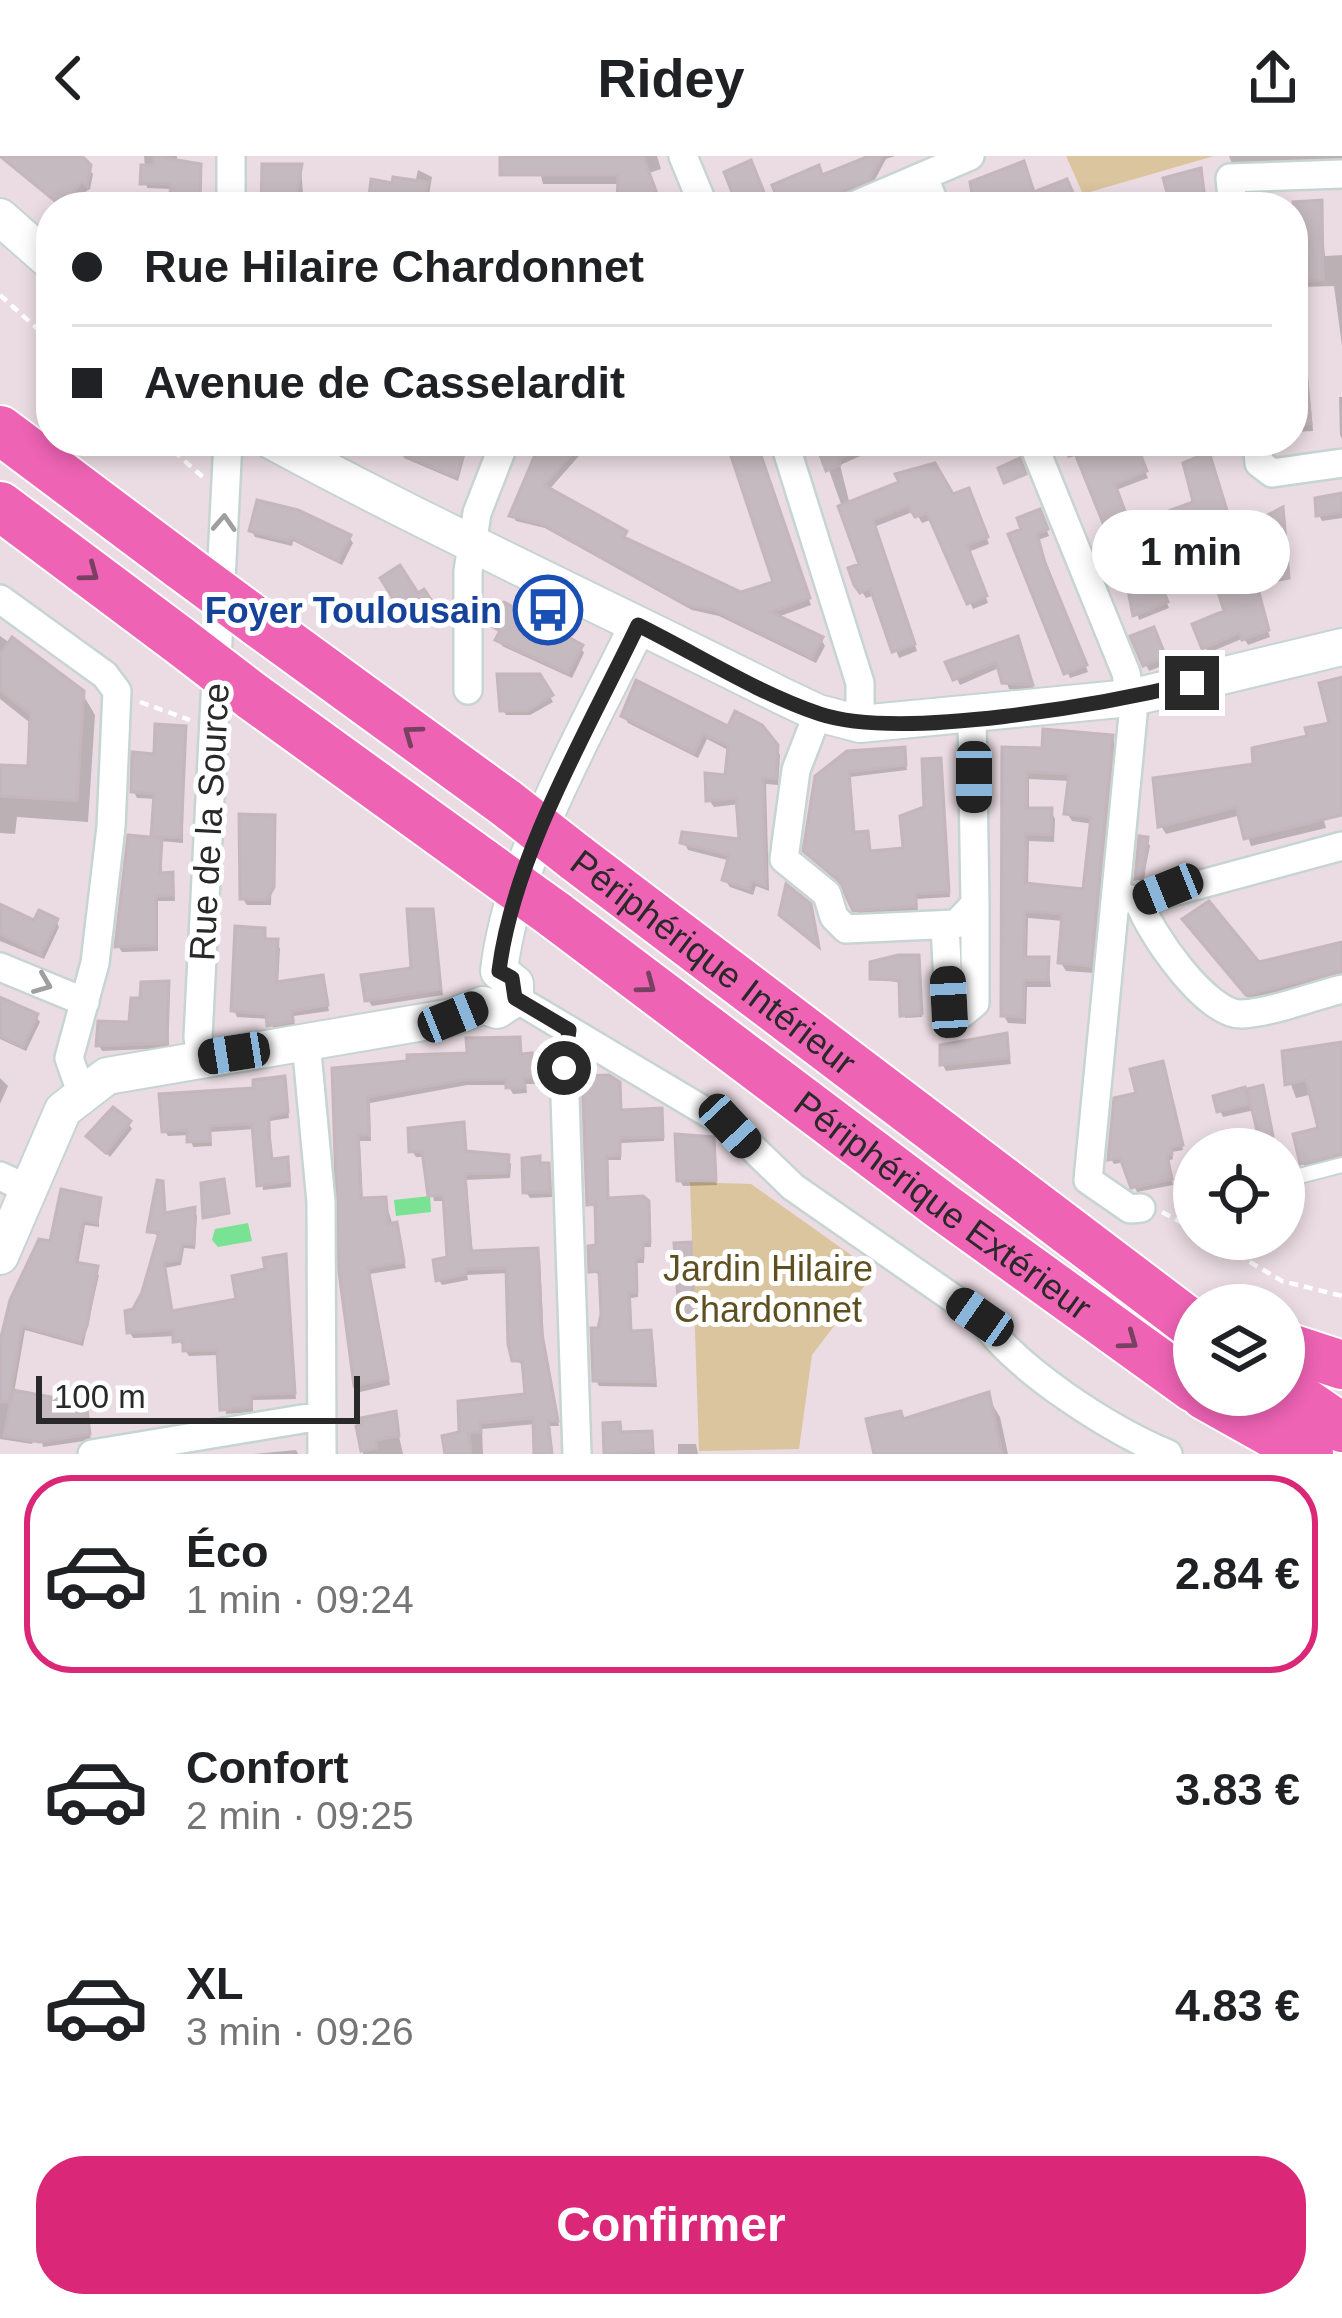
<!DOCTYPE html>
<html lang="fr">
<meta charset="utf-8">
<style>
:root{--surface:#fff;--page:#f2f2f2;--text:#202124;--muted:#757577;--line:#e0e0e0;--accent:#db2777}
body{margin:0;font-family:Helvetica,sans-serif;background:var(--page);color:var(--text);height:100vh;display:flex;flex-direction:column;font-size:45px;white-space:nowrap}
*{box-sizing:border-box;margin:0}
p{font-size:39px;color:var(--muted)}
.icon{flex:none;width:66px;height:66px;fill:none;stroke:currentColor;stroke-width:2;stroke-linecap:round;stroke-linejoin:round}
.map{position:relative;height:1298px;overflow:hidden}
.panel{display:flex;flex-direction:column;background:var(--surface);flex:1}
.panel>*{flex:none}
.hud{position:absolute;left:36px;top:36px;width:1272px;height:264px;border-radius:48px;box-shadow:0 6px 18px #0003;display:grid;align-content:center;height:264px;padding:0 36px;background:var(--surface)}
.tools{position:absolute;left:1173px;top:972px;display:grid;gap:24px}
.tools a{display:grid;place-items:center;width:132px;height:132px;border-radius:50%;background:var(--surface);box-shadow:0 6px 18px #0003;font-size:60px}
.scale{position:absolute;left:36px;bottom:30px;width:324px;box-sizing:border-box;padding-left:12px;border:6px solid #292929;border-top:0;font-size:33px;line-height:42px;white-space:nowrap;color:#292929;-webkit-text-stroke:9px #fff;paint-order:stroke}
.end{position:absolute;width:54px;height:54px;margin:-27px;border:15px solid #292929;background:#fff;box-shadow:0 0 0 6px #fff}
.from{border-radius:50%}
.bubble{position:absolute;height:84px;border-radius:42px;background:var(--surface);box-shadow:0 6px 18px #0003;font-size:39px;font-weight:700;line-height:84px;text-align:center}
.car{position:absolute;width:36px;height:72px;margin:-36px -18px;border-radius:15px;box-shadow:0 0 9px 3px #0007;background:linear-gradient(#222 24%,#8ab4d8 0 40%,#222 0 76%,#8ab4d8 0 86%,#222 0)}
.hud b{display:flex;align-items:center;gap:42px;height:114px;font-size:45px}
.hud b+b{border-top:3px solid var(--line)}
.hud i{width:30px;height:30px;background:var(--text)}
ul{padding:21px 0 0;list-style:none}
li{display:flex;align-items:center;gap:36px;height:198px;margin:0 24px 18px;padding:0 12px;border:6px solid transparent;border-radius:48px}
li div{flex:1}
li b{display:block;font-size:45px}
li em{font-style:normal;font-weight:700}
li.active{border-color:var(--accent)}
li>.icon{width:108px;height:108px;stroke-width:1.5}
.button{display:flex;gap:24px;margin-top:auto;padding:24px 36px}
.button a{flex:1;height:138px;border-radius:48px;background:var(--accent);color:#fff;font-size:48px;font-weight:700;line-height:138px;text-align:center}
header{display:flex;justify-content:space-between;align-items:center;height:156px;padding:0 36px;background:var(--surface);font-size:54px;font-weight:700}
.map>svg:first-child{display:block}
.green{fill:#dbc59e}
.water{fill:#79e293}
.shadow{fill:#0003;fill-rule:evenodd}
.building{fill:#c5babf;stroke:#c5b6bb;stroke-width:3;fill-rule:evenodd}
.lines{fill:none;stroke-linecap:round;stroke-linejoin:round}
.lane-casing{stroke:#c7d5d2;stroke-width:18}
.street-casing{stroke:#c7d5d2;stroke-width:32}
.secondary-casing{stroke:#c7d5d2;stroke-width:40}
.highway-casing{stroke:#fff;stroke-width:52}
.path{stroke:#fff;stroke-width:4.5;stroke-dasharray:9 6;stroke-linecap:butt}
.lane{stroke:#fff;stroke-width:14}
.street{stroke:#fff;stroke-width:27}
.secondary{stroke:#fff;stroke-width:36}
.highway{stroke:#ee63b4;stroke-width:48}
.highway-bridge-casing{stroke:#fff;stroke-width:52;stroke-linecap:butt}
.highway-bridge{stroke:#ee63b4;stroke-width:48}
.oneway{stroke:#9f9f9f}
.oneway2{stroke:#784061}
.route{stroke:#292929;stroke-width:15}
.labels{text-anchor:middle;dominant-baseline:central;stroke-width:10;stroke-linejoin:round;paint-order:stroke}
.transit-label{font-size:36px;font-weight:bold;fill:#164399;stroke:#fff;text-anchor:end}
.street-label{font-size:36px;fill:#292929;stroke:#fff}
.park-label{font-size:36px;fill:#5e5021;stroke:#fff}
</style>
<header><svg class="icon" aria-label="back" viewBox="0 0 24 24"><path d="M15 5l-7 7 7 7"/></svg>Ridey<svg class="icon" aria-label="share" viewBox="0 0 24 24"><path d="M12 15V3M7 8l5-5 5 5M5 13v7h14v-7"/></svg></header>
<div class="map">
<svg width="1342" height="1298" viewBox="0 0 1342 1298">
<rect width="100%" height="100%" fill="#eadce2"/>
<path class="green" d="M1066,0H1214L1083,38Z
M690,1026L751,1028L875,1116L812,1199L799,1293L699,1295Z"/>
<path class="water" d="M430,1040L431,1056L396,1060L394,1044Z
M248,1067L252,1085L218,1091L212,1084L215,1073Z"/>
<path class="shadow" d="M2,0H78L93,18L90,33L61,51Z
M144,0H177L176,11H199L201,51H173V33L147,32Z
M536,0H657L661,13L649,17L658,51H620L621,28H543Z
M867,0H895L886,3L872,29L822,51H784L776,30L822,22Z
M1229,0H1342V9L1233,10Z
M265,11H301L304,51H263Z
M418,14L432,21L427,51L375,45L373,26L415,27Z
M471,46L501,48L503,51H471Z
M1320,47L1325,100L1342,99V190L1334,130L1300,131L1313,275L1293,276V54Z
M1339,241H1342V283L1340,279Z
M406,285H469L458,325L404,302Z
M546,285H592L548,335L628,384L740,439L777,428L729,285H754L811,449L775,462L821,483L825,490L816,507L719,460L692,454L545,372L516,365L513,360Z
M837,285H895L840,309L850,349L972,342L989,388L968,396L988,447L973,453L933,363L922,367L915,355L874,371L917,495L899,502L875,439L866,442L857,428L863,409L822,295Z
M1061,285H1165L1137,295L1148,322L1116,334L1130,372L1197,347V303L1188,285H1205L1270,481L1248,489L1244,482L1208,497L1196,470L1227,457L1206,387L1193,392L1189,386L1148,402L1169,452L1139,464L1129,424L1078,299L1068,302Z
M1342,340V362L1322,365L1319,359Z
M1042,362L1049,380L1038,384L1088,516L1070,522L1012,380Z
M252,375L349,381L353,387L342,409L293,385L292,390L255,381Z
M384,423L417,441L423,437L434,455L413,469Z
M496,470L580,491L584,497L572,522L502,490Z
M0,480L82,537L95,559L88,666L17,661L15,678L0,677V612L31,613L33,569L0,543Z
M1156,481L1167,508L1149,515L1134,482Z
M1020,490L1034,534L1009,533L1001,511L960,529L949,507Z
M538,521L553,546L530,559H506L503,554Z
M624,560L729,574L775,591L780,599L778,629L766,628L769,735L756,730L753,739L730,731L725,724L731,705L688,694L684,686L742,687L740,648L714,651L709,644L727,622L730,595L707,583L698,602L628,567Z
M184,573L183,687L160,685L162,719L174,725L175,745H158V795L122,796L118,790L157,685V643L137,642L134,636Z
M1111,582L1116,590L1094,817L1066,815L1061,807L1064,765L1028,762L1027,804H1047L1051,831H1027L1026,868L1008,867L1004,860L1005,594L1045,595ZM1029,623L1071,625L1067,657L1072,665L1093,668L1086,737L1028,730L1029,685L1054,686L1055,663L1051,655H1029Z
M904,594L907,614L850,621L855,679L866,678L871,698L906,694L927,653L939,605L950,741L917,743L918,755L859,759L845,730L806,695L817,622Z
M1342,609V649L1321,654L1326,672L1251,690L1241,659L1166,678L1161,670Z
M273,662L271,749H247L243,743Z
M1146,684L1150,690L1142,728L1138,722Z
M0,751L35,768L56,765L59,771L44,803L0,785Z
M431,756L443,839L372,850L368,844L415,814Z
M263,775L267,786L280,792L278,829L322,822L329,855L294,860L295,871L274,875L270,863L237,861L234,854Z
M1194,777L1257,810L1342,790V834L1257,853Z
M919,805L922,861L905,862L902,827L873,822Z
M167,828L169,892L102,895L99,889L131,869L142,845Z
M0,858L36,860L40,866L26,895L0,883Z
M1006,880L1011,908L946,915L943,909Z
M518,884L522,901L534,907L535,928H526L527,937L513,938L508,929H467L370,947L371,985H360L363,1045L385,1044L406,1112L370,1118L390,1229L360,1236L335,915L470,900Z
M1342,886V1014L1311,1021L1303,1007L1322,974L1313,938L1296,942L1283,907Z
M1164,914L1183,994L1172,996L1173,1003L1168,1005L1173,1029L1137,1036L1125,1006L1114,1008L1111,1003L1140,939Z
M0,922L8,930L0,948Z
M284,923L289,962L270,965L271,986L273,1006L286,1005L290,1010L291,1031L263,1034L255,973L211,976L212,990L193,991L190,979L168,980L165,975Z
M618,928L623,957L660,955L663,961L664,985L621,987V1004H608L609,1045L646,1047L650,1054L651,1091H644V1107H637L638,1141L631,1142L632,1178L650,1177L653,1183L657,1231L599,1230L596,1224L604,1159L602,1120L592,1115L599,1092L598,1053L590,1048Z
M1244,935L1252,948L1264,938L1274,985L1264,987L1255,954L1223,961L1220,954Z
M128,967L132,973L110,1001L90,980Z
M462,970L467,999L507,1002L511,1008L510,1022L466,1024L473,1098L537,1095L540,1101L544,1187L559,1270H550L553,1298H537L536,1268L482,1273L483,1298H446L462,1279L461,1248L529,1241L525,1210L515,1204L509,1117L467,1119L468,1124L442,1129L439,1124L450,1103L447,1045H434L426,1001H416L412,995Z
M712,984L717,1029L683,1030L680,1024Z
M538,1003L551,1015L552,1041L530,1042L526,1036Z
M161,1028L166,1060L194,1055L197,1060L195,1093L184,1092L181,1109L165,1112L173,1158L239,1145L284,1101L296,1243L253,1244V1256L226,1258L220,1199L189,1200L176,1180L133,1182L130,1176L161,1082L150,1075Z
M99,1044V1071L85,1069L78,1109L99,1119L83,1190L25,1174L14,1237L61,1245L65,1252L85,1249L91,1284L43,1291L39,1272L32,1288L0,1283V1185L53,1089Z
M689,1089L695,1160L684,1161L682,1156Z
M987,1240L1000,1261L1008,1298H876L903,1266Z
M394,1258L403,1298H363L359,1272Z
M606,1270H619L622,1279L651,1278L655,1298H607Z
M678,1288H696L698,1298H678Z
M296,1294L298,1298H253Z"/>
<path class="building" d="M0,0H82L91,9L87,30L82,26L61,50Z
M154,0L201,8L200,51H171L170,28H140L141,9H154Z
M500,0H643L662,51H617L618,19H500Z
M869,0H882L869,24L807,51L793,46L781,51L772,29L819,9L822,19Z
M751,4L768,46L738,51L724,16Z
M1024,5L1034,36L1067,23L1079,51H974L970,26Z
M262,8H302L294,51L261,50Z
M1201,12L1206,51H1171L1163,22Z
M393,21L428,26L423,51H388L389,44L369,41L371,23L392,27Z
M1322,44L1323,124L1293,125V46Z
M1305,210L1311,268L1293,271V211Z
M370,285H468L456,321Z
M541,285H583L544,329L627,375L624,381L741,436L773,426L726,285H756L810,442L771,456L823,481L812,502L713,454L686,449L539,367L509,360Z
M838,285H880L839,303L840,309L826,315L818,293Z
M1070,285H1135L1147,315L1115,328L1130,369L1193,346L1183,307L1209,296L1234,377L1238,375L1251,407L1269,474L1242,484L1239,477L1202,493L1192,468L1224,455L1201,382L1187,388L1184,381L1147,395L1168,446L1133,460L1126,424Z
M1020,302L1026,318L1004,327L998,312Z
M935,307L953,338L969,332L988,381L967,389L987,440L967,448L927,357L915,361L908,350L873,364L915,488L892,496L870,432L860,437L854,429L848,412L859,408L838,350L899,326L895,318Z
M1342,337V356L1316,360L1315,342Z
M257,344L298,354L351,379L338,405L290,381L289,385L249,375Z
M1283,351L1289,422L1279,424L1264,361Z
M1040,353L1048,373L1037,378L1045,407L1087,509L1064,518L1008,378L1021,373L1017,362Z
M400,409L418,437L424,433L434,448L407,465L380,422Z
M504,446L583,489L568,517L495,484L500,475L493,471V454Z
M1154,471L1166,501L1143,510L1130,480Z
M1018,480L1033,529L1002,527L996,506L953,524L945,506Z
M12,481L84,535L77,645L0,640V609L28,610L30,558L0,534V499Z
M497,518H540L553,539L527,555H500Z
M1342,521V659L1244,683L1236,651L1158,671L1153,622L1253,608L1252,592L1307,580L1305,572L1329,567L1319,527Z
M636,524L728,570L735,555L762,569L778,589L776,623L763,622L766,730L752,725L749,733L722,724L729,699L680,687L682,676L739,683L736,642L706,645L705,617L725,619L728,590L703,578L694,597L621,560Z
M155,568L186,570L181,682L151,680L154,638L131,636L132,596L154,598Z
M1043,573L1113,579L1091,810L1058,807L1062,758L1025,755L1024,801H1049L1048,824H1024L1023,861L1001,860L1002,591L1042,592ZM1027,616L1069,618L1064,658L1091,661L1083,733L1025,727L1026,678L1051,679L1052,652H1026Z
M905,591L906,609L849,616L854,676L868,675L870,695L903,692L900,660L924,651L922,603L941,602L949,736L916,738V750L853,755L839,725L803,695L815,620L847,595Z
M239,658L275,659L274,731L267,744L240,743Z
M128,679L162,682L160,717L173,716V739L156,740V789L115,791Z
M1139,680L1148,681L1143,721L1135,723Z
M786,728L811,748L819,791L779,759Z
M1209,745L1259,806L1342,786V815L1246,839L1182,763Z
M0,748L34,764L39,754L58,763L41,799L0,778Z
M407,753H433L441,833L365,845L361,819L411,812Z
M235,770L265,772V783H278L276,826L323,819L328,849L292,855L293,865L267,870L266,858L231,855Z
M898,799H919L922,858L900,860L899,824L870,823V806Z
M169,825L167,887L96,890L98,865L129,866L131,842H140L141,826Z
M0,841L38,858L23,891L0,880Z
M1007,877L1009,902L940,909V889Z
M520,881L521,898L532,897L533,922H524L525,931L506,932V923L462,924L368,941L369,979H358L361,1042L386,1041L388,1068L397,1066L404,1106L368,1112L388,1222L354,1230L339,1116L332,912L407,905V899L467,897L466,882Z
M1342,886V998L1300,1008L1293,978L1318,972L1306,924L1285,929L1282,895Z
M1163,905L1183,989L1171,991L1172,998L1167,999L1172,1023L1131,1032L1120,1002L1108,1004L1114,942L1136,937L1130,913Z
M609,919L620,926L621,954L662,952L663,981L620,982V999L607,1000L608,1042L643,1040L649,1045L650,1086H643V1102H636L637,1136L629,1137L631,1175L651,1174L655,1226L593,1225L591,1172H598L601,1158L599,1115L589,1116L588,1090L596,1089L595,1048L587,1049L582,920Z
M285,920L288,956L269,960V978L272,1003L288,1001L289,1025L257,1030L252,968L210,970V985L187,986V974L162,976L159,938L253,932V924Z
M1263,929L1273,980L1259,983L1247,933Z
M1245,931L1250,948L1217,956L1213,940Z
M113,951L131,965L106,997L86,980Z
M464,966L466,995L509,999L508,1017L465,1018L471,1095L538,1092L542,1178L558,1265H548L552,1298H534L533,1262L480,1267L481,1276L469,1277L471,1298H445L442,1280L459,1276L458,1245L525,1238L522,1205H512L508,1188L506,1112L466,1113V1118L436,1125L433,1104L447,1101L443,1039L428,1040L422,995L409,996L408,972Z
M675,978L714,981L716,1024L677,1025Z
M540,1000V1007H549L550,1036L523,1037L522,1002Z
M224,1023L229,1057L203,1062L201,1027Z
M157,1024L163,1025L165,1057L195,1051L194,1088H182L179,1104L164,1106L172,1155L236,1143L232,1120L265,1113L263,1102L286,1098L295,1237L251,1239V1251L220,1254L217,1194L183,1195V1185L173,1186V1174L127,1177L125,1155L133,1153L142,1136L159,1077L147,1076Z
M61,1033L101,1042L97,1067L83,1064L75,1106L98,1110L87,1170L80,1186L22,1170L9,1246H0V1185L10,1144L39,1083L50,1085Z
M691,1086L694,1156L679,1157L674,1087Z
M13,1234L63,1243L60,1249L86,1245L90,1278L40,1286L4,1280Z
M989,1236L1002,1298H874L866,1263L901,1255L903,1263Z
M396,1255L399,1280L376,1284L377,1292L361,1295L356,1270L362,1268L361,1262Z
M620,1266L621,1276L652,1275L653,1294L604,1298L603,1267Z"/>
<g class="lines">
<defs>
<path id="lane" d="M1284,1024L1342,1009"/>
<path id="street" d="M231,0V51
M683,0L704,51
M924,22L936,51
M851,51L970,0
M1233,51L1230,22L1342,18
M784,285L860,527V568
M1032,285L1126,517L1133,559L1088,1024L1130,1053L1141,1052
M1257,285L1259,307L1272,317L1342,307
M0,443L105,519L117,535L111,671L95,807L69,902L81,936
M468,534V415L477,357L505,285
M818,557L796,614L784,703L827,738L834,761L846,773L956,768L975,748L972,561
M1126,742L1139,745L1342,690
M1139,745C1148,775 1207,860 1242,858C1274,856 1310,841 1342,833
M945,769L949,846L951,854L963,857L975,847V748
M0,811L85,846
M515,842L730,970L793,1031L980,1161C1016,1214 1109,1273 1168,1298
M569,874L564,912L577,1298
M306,886L321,1046L322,1298
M201,903L198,881L228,285
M0,1020L28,1033
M92,1298L320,1260"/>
<path id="secondary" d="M0,61L51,106
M272,285C439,375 611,454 780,539L818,557L860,568L1130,542L1342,491
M499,815C512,701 588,573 638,469
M483,849L497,854L515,842V828L499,815
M0,1100L63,954L107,920L453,861L483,849"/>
<g id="highway">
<path d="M0,274L183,411"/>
<path d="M0,350L179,484"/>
<path d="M256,465L506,647"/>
<path d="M252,540L483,707"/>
<path id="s1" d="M575,701L1194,1170"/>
<path id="s2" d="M554,758L943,1051L1194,1232"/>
<path d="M1284,1190L1342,1209"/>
<path d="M1284,1232L1342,1272"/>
<path d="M1204,1239L1309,1298"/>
</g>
</defs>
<use href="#lane" class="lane-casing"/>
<use href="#street" class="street-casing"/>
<use href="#secondary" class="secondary-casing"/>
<use href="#highway" class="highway-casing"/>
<path class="path" d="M0,139L51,185
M162,285L204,322
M140,546L190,564
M1162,1056L1194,1073
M1211,1083L1282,1125L1342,1140
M826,1126L864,1117L869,1110"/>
<use href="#lane" class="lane"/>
<use href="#street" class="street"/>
<use href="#secondary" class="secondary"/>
<use href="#highway" class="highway"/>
<defs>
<path id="highway-bridge" d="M183,411L256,465
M179,484L252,540
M506,647L575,701
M483,707L554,758"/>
</defs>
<use href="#highway-bridge" class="highway-bridge-casing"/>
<use href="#highway-bridge" class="highway-bridge"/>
</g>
<defs><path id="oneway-chevron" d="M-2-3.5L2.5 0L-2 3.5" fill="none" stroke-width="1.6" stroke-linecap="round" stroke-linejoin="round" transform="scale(3)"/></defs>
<g class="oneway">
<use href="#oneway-chevron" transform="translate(224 367) rotate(-87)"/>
<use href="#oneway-chevron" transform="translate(43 828) rotate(22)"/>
</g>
<g class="oneway2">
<use href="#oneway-chevron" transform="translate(90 417) rotate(37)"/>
<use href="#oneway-chevron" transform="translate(412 578) rotate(-144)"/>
<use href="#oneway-chevron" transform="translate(647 829) rotate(37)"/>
<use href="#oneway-chevron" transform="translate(1129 1185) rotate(36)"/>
</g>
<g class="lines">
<path class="route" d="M564,912L569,874L515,842L512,822L499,815C513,700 588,574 638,469C697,498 757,537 820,558C902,585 1105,548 1192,527"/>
</g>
<defs>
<symbol id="bus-ring" viewBox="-11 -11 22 22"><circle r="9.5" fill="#fff" stroke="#1a4fb4" stroke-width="1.5"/><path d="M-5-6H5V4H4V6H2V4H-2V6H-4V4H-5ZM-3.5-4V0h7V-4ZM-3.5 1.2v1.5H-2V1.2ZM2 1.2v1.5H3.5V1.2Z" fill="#1a4fb4"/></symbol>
</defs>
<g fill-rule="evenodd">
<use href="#bus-ring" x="510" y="416" width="76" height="76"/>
</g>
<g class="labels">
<g class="transit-label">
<text x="502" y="454">Foyer Toulousain</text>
</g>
<g class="street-label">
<text transform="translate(209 666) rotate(-87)">Rue de la Source</text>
<text stroke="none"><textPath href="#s1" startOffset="174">Périphérique Intérieur</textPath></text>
<text stroke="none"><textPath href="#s2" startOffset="486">Périphérique Extérieur</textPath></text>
</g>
<g class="park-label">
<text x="768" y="1112">Jardin Hilaire<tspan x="768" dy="41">Chardonnet</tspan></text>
</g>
</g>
</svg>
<div class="tools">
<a><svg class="icon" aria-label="locate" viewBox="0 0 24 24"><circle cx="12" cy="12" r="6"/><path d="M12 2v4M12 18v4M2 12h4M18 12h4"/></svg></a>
<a><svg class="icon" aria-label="layers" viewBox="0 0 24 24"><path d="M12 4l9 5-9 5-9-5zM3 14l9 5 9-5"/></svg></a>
</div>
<div class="scale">100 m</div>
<i class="end from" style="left:564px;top:912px"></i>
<i class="end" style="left:1192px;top:527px"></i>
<div class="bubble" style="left:1092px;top:354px;width:198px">1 min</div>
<i class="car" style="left:974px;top:621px;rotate:180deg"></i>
<i class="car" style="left:1168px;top:733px;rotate:248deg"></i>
<i class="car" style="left:949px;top:846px;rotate:357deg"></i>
<i class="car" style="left:453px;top:861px;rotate:68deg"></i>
<i class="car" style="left:234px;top:897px;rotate:261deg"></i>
<i class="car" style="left:730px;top:970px;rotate:137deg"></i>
<i class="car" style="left:980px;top:1161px;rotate:305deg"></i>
<div class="hud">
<b><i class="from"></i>Rue Hilaire Chardonnet</b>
<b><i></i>Avenue de Casselardit</b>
</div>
</div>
<section class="panel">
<ul>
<li class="active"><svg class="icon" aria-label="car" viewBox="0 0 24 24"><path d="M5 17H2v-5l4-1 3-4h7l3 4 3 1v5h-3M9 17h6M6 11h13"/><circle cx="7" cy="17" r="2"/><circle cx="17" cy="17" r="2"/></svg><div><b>Éco</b><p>1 min · 09:24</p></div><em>2.84 €</em></li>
<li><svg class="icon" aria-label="car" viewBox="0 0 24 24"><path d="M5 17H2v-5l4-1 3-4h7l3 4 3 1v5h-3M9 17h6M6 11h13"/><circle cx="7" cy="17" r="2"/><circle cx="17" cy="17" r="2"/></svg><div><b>Confort</b><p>2 min · 09:25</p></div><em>3.83 €</em></li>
<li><svg class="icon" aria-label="car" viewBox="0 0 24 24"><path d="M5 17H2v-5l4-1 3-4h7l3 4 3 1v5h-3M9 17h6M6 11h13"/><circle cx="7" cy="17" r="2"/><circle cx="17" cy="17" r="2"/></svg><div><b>XL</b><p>3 min · 09:26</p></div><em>4.83 €</em></li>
</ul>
<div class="button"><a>Confirmer</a></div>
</section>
